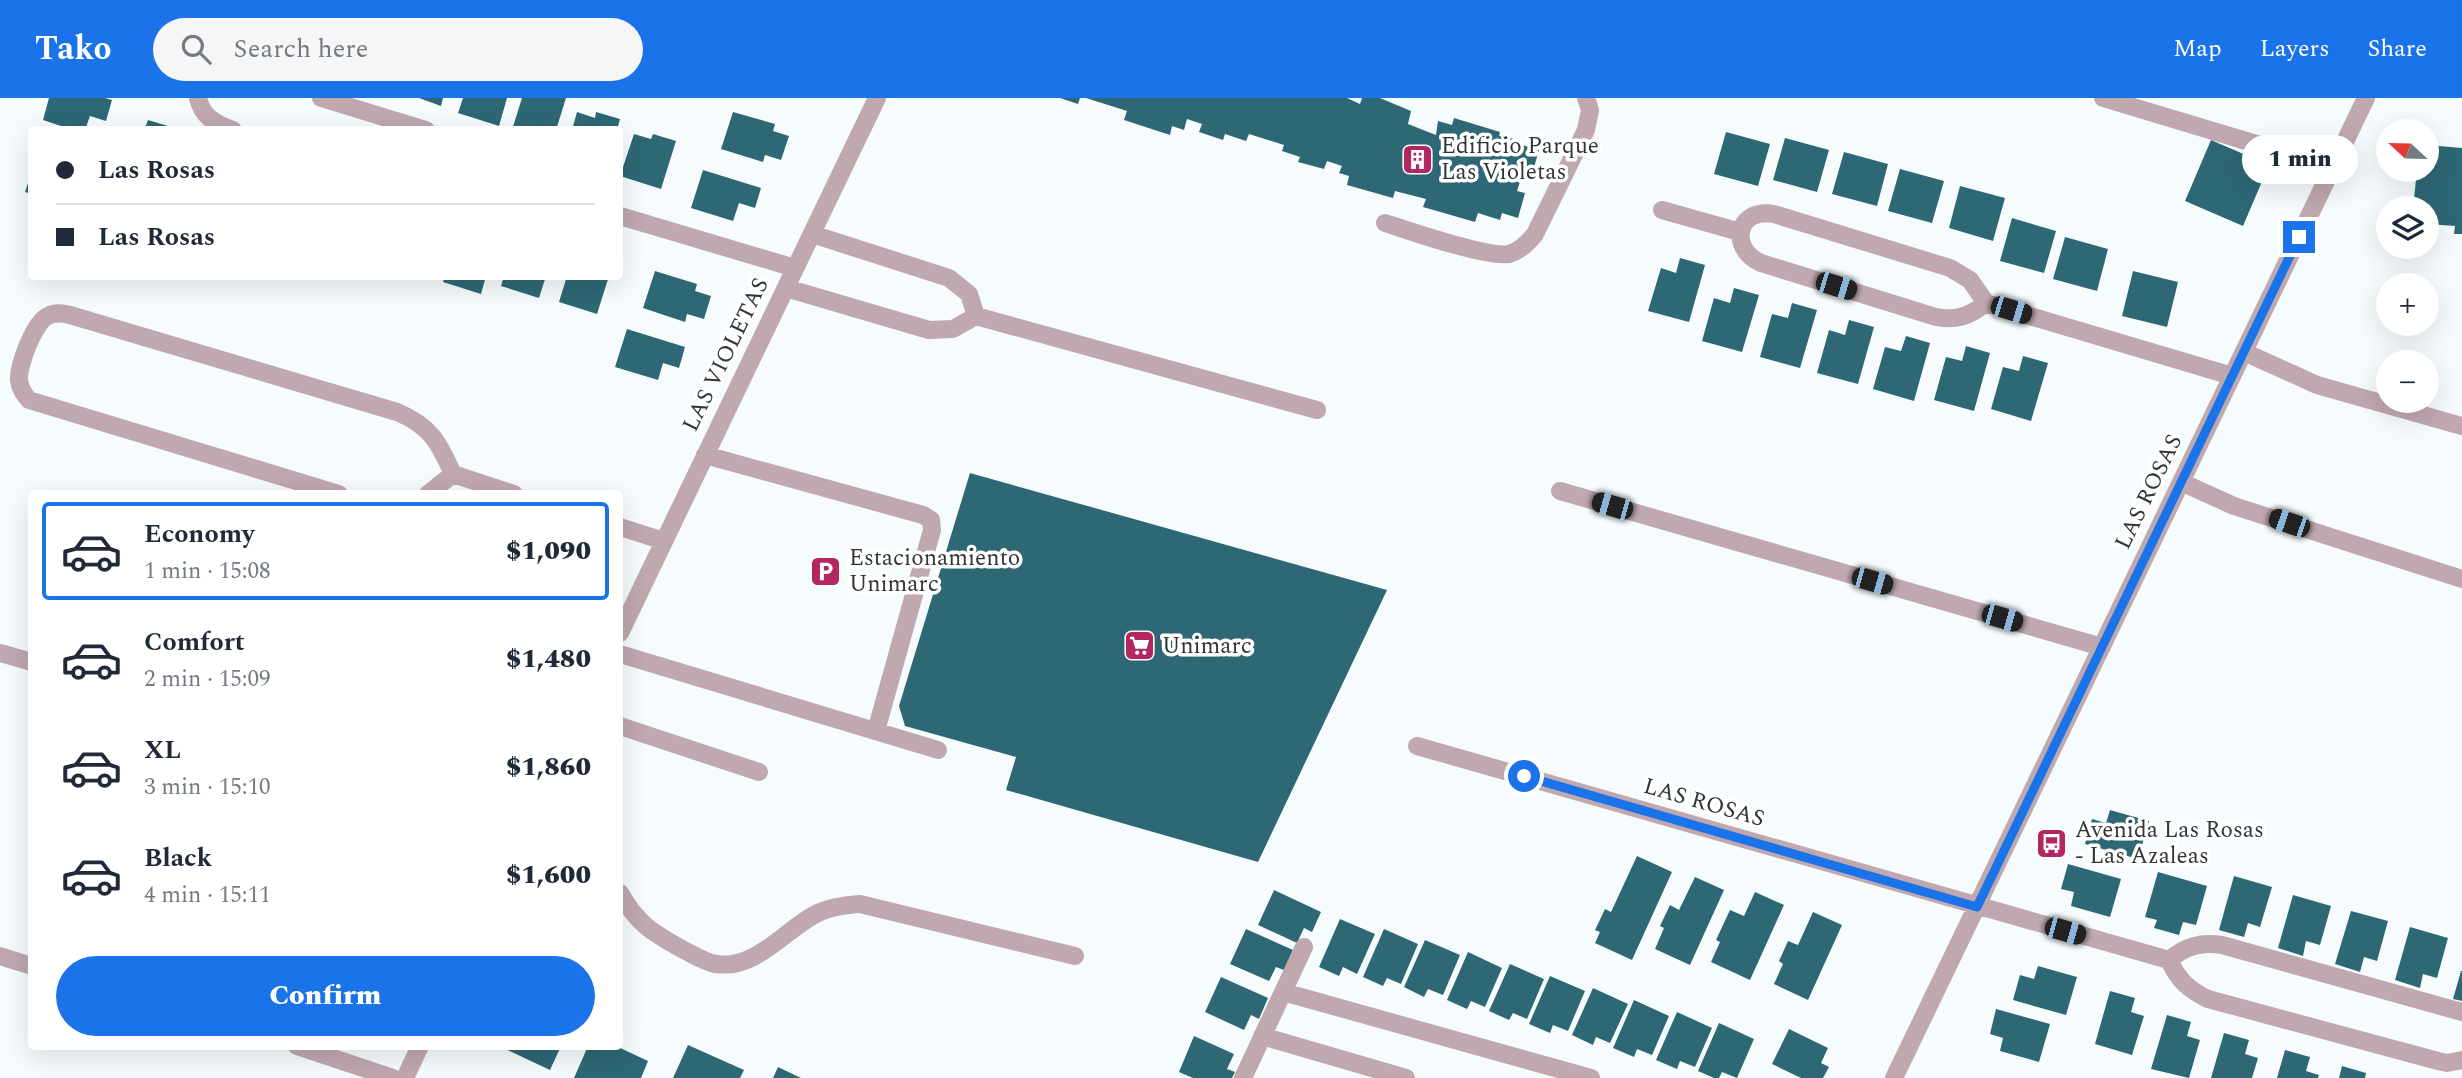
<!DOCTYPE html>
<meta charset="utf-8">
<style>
:root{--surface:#fff;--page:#f6f6f7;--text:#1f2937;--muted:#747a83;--line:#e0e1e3;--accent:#1a73e8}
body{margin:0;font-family:Spectral,serif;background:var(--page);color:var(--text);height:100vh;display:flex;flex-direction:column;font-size:26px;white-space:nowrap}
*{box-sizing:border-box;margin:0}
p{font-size:23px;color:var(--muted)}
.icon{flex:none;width:38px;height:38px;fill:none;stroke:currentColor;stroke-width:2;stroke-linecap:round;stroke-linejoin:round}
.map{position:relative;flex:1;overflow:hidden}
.details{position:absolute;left:28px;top:392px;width:595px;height:560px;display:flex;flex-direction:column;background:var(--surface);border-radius:7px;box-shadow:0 7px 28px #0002}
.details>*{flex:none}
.top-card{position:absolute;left:28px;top:28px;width:595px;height:154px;border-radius:7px;box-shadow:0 7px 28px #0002;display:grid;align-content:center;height:154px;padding:0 28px;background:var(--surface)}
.needle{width:46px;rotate:292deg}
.fabs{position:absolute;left:2376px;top:21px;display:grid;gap:14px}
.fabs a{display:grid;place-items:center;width:63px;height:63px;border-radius:50%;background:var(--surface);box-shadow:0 7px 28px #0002;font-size:35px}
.end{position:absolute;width:32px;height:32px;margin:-16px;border:9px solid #1a73e8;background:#fff;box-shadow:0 0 0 4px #fff}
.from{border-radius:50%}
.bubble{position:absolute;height:49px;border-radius:24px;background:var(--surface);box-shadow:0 7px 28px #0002;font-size:23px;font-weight:800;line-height:49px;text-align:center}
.car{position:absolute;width:21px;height:42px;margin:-21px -10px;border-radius:9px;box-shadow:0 0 5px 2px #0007;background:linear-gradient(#222 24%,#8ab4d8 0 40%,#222 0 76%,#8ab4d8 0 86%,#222 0)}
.top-card b{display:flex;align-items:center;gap:24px;height:66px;font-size:26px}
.top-card b+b{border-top:2px solid var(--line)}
.top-card i{width:18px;height:18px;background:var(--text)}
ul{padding:12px 0 0;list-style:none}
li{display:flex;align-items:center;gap:21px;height:98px;margin:0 14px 10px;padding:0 14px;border:4px solid transparent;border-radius:7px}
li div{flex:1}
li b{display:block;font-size:26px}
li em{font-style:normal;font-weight:800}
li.selected{border-color:var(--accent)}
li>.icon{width:63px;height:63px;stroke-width:1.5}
.button{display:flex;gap:14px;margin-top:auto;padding:14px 28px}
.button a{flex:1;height:80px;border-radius:42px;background:var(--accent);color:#fff;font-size:28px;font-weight:800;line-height:80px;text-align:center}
header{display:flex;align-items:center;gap:42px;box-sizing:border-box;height:98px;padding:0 35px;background:var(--accent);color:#fff}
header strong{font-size:33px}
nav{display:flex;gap:38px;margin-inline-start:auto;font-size:24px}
.search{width:490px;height:63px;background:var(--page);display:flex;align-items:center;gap:18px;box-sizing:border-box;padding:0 24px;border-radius:38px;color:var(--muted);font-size:26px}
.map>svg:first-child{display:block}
.building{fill:#2e6875}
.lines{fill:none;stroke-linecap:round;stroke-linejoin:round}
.minor{stroke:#bfa8ae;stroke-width:18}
.route{stroke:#1a73e8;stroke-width:9}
.labels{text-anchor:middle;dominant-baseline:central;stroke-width:7;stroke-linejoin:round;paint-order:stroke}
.poi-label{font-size:23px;fill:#303638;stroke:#fff;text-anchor:start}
.street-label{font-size:23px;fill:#303638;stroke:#fff}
</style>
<header>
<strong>Tako</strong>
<div class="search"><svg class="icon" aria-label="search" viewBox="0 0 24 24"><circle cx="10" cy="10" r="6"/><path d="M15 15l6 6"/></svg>Search here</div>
<nav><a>Map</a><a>Layers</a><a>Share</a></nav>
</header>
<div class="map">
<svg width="2462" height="980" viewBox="0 0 2462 980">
<rect width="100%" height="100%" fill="#f6fcfe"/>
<path class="building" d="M49,0H105L112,2L106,23L90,18L85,32H73L43,22Z
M419,0H443L441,8Z
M463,0H507L499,28L458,15Z
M522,0H566L556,32H512Z
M1060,0H1080L1078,6Z
M1086,0H1347L1360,6L1362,0H1380L1411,13L1408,26L1436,37L1438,23L1452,27L1454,20L1500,34L1499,38L1519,42V46L1539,52L1531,80L1522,77L1517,93L1525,95L1518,120L1502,115L1500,122L1478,115L1475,124L1423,109L1426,101L1395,93L1393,100L1347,87L1349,78L1339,75L1342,68L1327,63L1324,71L1298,64L1300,59L1282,53L1284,47L1249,36L1246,43L1225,36L1223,42L1199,34L1202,26L1187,21L1184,32L1172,28L1170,37L1124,22L1127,13Z
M577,14L595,20L596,14L620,21L617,32H572Z
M733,14L775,26L773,33L789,38L781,62L765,57L763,64L721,51Z
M148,22L168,28L167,32H144Z
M1726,34L1770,46L1758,88L1714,76Z
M634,36L651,41L653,36L676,43L661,91L620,78Z
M1785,40L1829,52L1817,94L1773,82Z
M2211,42L2269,67L2243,128L2185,103Z
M2427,47L2462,50V136H2454L2455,128L2427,126V110H2413L2417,72H2427Z
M1844,54L1888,66L1877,108L1832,96Z
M1900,71L1944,83L1932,125L1888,113Z
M703,72L761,90L755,110L739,105L733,123L691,110Z
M31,76H32V96L25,94Z
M1960,88L2005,100L1993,143L1949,130Z
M2012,120L2056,133L2044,175L2000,163Z
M2065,139L2108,151L2097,193L2053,181Z
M1680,160L1705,167L1689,224L1648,213L1661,170L1676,175Z
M655,173L697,186L695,193L711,198L704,221L687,216L685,224L643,210Z
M2133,173L2178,184L2167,229L2122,218Z
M445,178H486L481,196L443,184Z
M504,178H546L539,200L501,188Z
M567,178H609L597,216L559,204Z
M1734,190L1759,197L1742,254L1702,243L1714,200L1730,205Z
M1792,205L1817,212L1800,270L1760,259L1772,216L1788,220Z
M1849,222L1874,229L1858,286L1817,275L1829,232L1845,237Z
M627,231L685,249L679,270L663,265L658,282L615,269Z
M1906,238L1930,245L1914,303L1873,291L1885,249L1901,253Z
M1966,248L1990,255L1974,313L1934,302L1946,259L1962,263Z
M2023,258L2048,265L2031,323L1991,311L2003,269L2019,273Z
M970,375L1387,492L1258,764L1006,692L1016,659L905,628L899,608Z
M2110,712L2149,723L2138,761L2085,746L2092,721L2106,725Z
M1637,758L1672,774L1632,862L1595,845L1600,834L1595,832L1605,811L1611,814Z
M2068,766L2121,781L2110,819L2071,808L2074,794L2061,791Z
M2158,774L2207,788L2196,827L2183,824L2179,837L2154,830L2157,822L2145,819Z
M2234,778L2272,789L2260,829L2248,825L2244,839L2219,832Z
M1695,779L1724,792L1690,867L1655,851L1664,830L1660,828L1670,807L1679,812Z
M1274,792L1321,814L1312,834L1304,830L1297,845L1258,827Z
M1755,794L1784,807L1750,882L1711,864L1720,844L1716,842L1730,812L1744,818Z
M2293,797L2331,808L2320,847L2306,843L2303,858L2278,850Z
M2351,813L2388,823L2377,863L2364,859L2360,874L2335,866Z
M1813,814L1842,827L1808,902L1774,886L1783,866L1779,863L1788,843L1798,847Z
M1340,821L1375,836L1357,876L1343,869L1339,878L1319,869Z
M2410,829L2448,840L2437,880L2423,876L2420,890L2395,882Z
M1246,831L1293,852L1284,872L1276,869L1269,883L1230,866Z
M1384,831L1418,846L1401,886L1387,880L1383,888L1363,879Z
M1425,842L1460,857L1443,897L1428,891L1424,899L1404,889Z
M1468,854L1502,870L1485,909L1471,903L1467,911L1447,902Z
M1510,866L1544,881L1527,921L1513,915L1509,922L1489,913Z
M2038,868L2077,879L2066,917L2013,902L2020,877L2034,881Z
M2461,873H2462V903L2453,901Z
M1550,878L1585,893L1568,933L1553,927L1550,935L1529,926Z
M1221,879L1268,900L1259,921L1251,917L1244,932L1205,914Z
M1593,890L1628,906L1610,945L1596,939L1593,947L1572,937Z
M2110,893L2135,900L2131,914L2144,918L2132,957L2095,946Z
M1634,902L1669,918L1652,957L1637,951L1634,959L1613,950Z
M1996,911L2050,926L2039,964L2000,953L2003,940L1990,936Z
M1677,914L1712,930L1695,969L1680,963L1677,971L1656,962Z
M2167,917L2191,924L2187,938L2200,942L2189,980L2151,971Z
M1719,925L1754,941L1737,980L1722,974L1719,980H1714L1698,973Z
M1789,931L1828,950L1821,965L1829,969L1823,980H1801L1772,966Z
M2224,935L2249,942L2245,956L2258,960L2252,980H2211Z
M1194,938L1234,956L1227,971L1235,974L1232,980H1193L1179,974Z
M688,947L744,972L740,980H673Z
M499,948H561L550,972Z
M588,948H616L648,963L641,980H574Z
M2285,952L2310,959L2306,973L2319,977L2318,980H2277Z
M2342,968L2366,975L2365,980H2339Z
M778,969L801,980H773Z"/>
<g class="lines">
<path class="minor" d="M198,0C202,18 215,26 233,32
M321,0L426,32
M2103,0L2333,69
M1662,112L1740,134
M620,118L795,170
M1385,125C1410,133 1487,160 1509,156C1520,153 1528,145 1535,136L1586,32L1590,12L1586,0
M812,136L949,180L969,196L976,218
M786,190L929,232L953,231L976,218L1317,312
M1986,205C1970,218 1956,223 1936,219L1761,165C1728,150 1737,109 1774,116L1950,170L1970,182L1986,205L2232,278
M2244,254L2317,287L2462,328
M705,357L923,417L931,422L932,432L876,633
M2181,384L2234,408L2462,481
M1560,393L2102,549
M339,396L29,302C24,296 20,291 19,282C18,268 34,224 48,218C55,214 62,215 70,217L397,314C431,328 439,345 453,376L514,396
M428,396L453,376
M620,429L664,443
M620,535L877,0
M0,555L32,564
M620,556L938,652
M620,628L759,674
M1417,648L2169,862C2178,882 2189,892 2208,901L2438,963L2447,965L2462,962
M620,795C637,825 651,834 682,851C692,856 704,864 716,866C755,872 783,834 814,817C828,809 844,807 860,806L1075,858
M0,858L32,868
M2169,862C2186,848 2200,844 2222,847L2462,914
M1283,894L1591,980
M1262,938L1406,980
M297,948L393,980
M405,980L420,948
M1243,980L1304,849
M1894,980L2366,0"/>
</g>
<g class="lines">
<path class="route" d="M1524,678L1977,809L2299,139"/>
</g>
<defs>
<symbol id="building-square" viewBox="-11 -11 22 22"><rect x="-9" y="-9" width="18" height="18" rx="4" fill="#b22762" stroke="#fff"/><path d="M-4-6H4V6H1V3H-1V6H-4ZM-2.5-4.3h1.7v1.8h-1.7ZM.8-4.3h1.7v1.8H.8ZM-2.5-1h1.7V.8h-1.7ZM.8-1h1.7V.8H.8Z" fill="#fff"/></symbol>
<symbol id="parking-square" viewBox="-11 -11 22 22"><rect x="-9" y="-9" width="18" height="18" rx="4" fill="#b22762" stroke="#fff"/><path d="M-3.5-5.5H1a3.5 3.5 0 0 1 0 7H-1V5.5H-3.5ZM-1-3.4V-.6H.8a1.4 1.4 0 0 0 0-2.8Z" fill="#fff"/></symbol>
<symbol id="supermarket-square" viewBox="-11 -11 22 22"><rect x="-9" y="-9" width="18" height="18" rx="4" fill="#b22762" stroke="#fff"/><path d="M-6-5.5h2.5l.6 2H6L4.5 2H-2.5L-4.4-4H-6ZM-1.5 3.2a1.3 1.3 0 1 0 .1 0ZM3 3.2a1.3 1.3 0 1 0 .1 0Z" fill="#fff"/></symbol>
<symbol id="bus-square" viewBox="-11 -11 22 22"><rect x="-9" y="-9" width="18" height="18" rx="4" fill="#b22762" stroke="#fff"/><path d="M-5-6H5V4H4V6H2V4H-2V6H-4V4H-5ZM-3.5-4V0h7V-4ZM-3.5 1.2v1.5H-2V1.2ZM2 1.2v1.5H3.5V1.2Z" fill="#fff"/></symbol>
</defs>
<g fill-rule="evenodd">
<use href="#building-square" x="1400" y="44" width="35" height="35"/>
<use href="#parking-square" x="808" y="456" width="35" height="35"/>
<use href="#supermarket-square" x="1122" y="530" width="35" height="35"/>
<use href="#bus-square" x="2034" y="728" width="35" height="35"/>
</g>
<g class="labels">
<g class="poi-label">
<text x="1441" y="48">Edificio Parque<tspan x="1441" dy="26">Las Violetas</tspan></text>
<text x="849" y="460">Estacionamiento<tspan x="849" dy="26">Unimarc</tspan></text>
<text x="1162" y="548">Unimarc</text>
<text x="2075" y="732">Avenida Las Rosas<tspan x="2075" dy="26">- Las Azaleas</tspan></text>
</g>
<g class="street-label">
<text transform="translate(726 257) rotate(-64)">LAS VIOLETAS</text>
<text transform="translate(2149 394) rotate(-64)">LAS ROSAS</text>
<text transform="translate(1704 705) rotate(16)">LAS ROSAS</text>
</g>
</g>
</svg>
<div class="fabs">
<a><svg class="needle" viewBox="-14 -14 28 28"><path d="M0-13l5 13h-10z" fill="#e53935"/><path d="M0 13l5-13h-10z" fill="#747a83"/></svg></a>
<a><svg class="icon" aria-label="layers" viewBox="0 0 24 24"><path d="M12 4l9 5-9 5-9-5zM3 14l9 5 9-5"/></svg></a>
<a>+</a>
<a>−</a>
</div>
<i class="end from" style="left:1524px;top:678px"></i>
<i class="end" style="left:2299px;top:139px"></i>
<div class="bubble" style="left:2242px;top:37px;width:116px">1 min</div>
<i class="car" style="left:1836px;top:188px;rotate:107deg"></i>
<i class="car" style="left:2011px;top:212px;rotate:107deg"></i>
<i class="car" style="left:1612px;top:408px;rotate:286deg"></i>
<i class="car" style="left:2289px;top:425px;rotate:289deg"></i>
<i class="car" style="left:1872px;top:483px;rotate:106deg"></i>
<i class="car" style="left:2002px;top:520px;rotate:106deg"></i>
<i class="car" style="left:2065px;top:833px;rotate:106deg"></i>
<div class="top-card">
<b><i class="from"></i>Las Rosas</b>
<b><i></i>Las Rosas</b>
</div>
<section class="details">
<ul>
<li class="selected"><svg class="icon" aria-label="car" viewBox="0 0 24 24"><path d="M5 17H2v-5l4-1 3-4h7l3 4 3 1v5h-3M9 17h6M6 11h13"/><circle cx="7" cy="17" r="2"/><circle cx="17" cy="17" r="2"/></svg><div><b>Economy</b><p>1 min · 15:08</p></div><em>$1,090</em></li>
<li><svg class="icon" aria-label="car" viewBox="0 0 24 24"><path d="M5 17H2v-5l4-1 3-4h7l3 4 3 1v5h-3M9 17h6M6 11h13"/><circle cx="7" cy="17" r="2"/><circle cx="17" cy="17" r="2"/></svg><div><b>Comfort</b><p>2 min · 15:09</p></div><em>$1,480</em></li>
<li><svg class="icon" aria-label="car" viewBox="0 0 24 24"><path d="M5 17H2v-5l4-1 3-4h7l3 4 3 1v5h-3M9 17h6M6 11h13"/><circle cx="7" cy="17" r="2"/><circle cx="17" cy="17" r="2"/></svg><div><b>XL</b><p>3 min · 15:10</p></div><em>$1,860</em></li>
<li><svg class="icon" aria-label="car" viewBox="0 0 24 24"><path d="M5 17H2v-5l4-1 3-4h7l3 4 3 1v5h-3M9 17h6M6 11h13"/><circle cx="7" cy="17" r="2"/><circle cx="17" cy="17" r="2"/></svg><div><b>Black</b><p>4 min · 15:11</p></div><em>$1,600</em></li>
</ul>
<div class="button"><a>Confirm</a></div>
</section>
</div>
